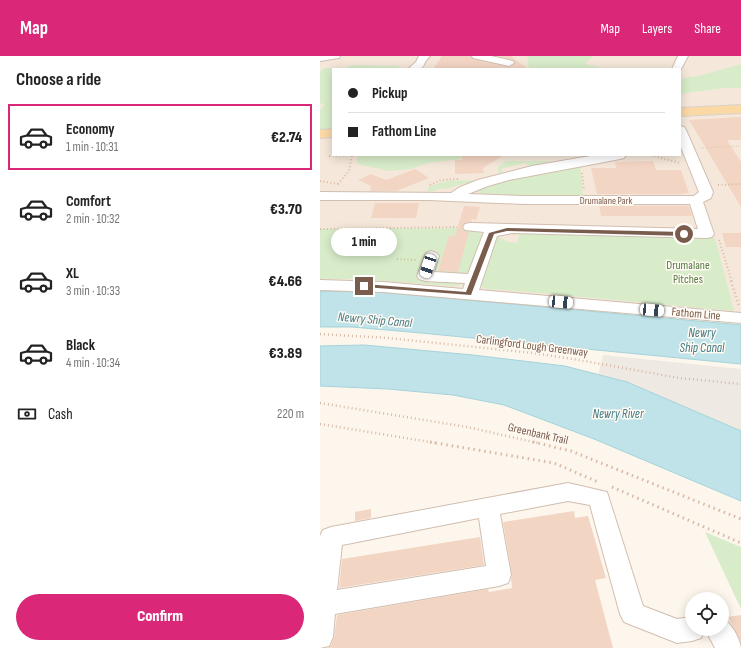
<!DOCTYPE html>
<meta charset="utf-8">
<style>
:root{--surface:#fff;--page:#f6f6f6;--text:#222;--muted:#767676;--line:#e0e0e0;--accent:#db2777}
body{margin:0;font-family:"Sofia Sans Condensed",sans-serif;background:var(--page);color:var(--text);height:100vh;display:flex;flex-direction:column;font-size:15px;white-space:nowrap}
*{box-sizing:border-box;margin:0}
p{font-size:13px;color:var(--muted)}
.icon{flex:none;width:22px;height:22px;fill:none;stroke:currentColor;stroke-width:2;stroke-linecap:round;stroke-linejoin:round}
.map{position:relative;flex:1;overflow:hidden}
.panel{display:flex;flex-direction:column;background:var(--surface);width:320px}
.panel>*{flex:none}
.top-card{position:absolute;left:12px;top:12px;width:349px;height:88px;border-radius:0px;box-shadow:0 2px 10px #0003;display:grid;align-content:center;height:88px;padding:0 16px;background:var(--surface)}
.tools{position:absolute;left:365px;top:536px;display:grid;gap:8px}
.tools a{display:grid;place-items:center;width:44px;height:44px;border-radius:50%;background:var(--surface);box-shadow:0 2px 10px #0003;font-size:20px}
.end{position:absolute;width:18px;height:18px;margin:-9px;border:5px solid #7a5c4d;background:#fff;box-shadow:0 0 0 2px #fff}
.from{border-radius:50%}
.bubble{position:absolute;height:28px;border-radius:14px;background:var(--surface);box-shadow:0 2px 10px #0003;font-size:13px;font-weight:800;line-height:28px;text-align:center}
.car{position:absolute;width:12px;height:24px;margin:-12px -6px;border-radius:5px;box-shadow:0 0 3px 1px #0007;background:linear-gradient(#fff 24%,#345 0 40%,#fff 0 76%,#345 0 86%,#fff 0)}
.top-card b{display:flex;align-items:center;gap:14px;height:38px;font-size:15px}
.top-card b+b{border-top:1px solid var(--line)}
.top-card i{width:10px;height:10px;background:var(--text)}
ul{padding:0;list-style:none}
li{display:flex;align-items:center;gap:12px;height:66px;margin:0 8px 6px;padding:0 8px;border:2px solid transparent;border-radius:0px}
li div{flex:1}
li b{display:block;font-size:15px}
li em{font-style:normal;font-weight:800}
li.current{border-color:var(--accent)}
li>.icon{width:36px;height:36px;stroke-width:1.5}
h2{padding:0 16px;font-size:18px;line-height:48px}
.pay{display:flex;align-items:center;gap:10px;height:44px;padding:0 16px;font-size:15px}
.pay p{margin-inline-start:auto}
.cta{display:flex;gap:8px;margin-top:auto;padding:8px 16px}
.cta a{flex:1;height:46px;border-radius:24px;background:var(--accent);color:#fff;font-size:16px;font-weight:800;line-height:46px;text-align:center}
header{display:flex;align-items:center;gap:24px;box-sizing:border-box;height:56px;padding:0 20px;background:var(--accent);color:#fff}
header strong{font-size:19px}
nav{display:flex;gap:22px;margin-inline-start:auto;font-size:14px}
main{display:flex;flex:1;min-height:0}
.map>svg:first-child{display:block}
.residential{fill:#f5e8da;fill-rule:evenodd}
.industrial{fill:#efe9e4}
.green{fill:#d8ecc9}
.water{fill:#bfe3e8;stroke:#a5d3da}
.building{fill:#f3d5c3}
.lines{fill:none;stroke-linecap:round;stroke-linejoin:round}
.minor-casing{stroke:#d1beb0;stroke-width:2}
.major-casing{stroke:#dad1cd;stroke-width:2}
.path-far3{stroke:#d9b8a5;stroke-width:1.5;stroke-dasharray:0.5 2;stroke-linecap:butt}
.path-far2{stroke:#d9b8a5;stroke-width:2;stroke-dasharray:1 2.5;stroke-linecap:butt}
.path-far1{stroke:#d9b8a5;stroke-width:2.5;stroke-dasharray:1 3;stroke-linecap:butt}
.path{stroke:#d9b8a5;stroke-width:3;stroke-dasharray:1.5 4;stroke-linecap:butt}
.minor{fill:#fff;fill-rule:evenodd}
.major{fill:#fbd9a5;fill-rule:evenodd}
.route{fill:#7a5c4d}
.labels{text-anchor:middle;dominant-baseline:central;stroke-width:3;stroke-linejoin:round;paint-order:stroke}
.far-street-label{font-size:10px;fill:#7a5c4d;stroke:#fffaf3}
.park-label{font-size:12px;fill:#537a41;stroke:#fffaf3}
.street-label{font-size:12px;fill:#7a5c4d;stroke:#fffaf3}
.water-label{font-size:13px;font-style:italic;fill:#437c86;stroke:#fffaf3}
</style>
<header>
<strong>Map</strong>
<nav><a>Map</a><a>Layers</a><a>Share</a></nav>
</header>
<main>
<section class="panel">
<h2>Choose a ride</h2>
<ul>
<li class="current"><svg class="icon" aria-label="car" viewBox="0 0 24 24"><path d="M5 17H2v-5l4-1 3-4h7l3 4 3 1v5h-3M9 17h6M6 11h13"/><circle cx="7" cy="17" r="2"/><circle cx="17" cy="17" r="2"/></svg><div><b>Economy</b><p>1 min · 10:31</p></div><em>€2.74</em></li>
<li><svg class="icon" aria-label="car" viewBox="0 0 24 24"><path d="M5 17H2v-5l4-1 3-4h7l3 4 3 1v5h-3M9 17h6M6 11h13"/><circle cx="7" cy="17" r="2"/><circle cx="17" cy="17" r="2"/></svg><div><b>Comfort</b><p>2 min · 10:32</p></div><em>€3.70</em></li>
<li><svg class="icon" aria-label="car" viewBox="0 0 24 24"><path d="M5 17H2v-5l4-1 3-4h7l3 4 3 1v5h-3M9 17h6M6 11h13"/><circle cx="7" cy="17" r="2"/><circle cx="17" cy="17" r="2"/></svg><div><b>XL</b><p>3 min · 10:33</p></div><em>€4.66</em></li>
<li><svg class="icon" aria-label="car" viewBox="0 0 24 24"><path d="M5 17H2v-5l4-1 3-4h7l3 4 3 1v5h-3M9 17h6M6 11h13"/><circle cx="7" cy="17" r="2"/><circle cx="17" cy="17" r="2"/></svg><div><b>Black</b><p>4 min · 10:34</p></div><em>€3.89</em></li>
</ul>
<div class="pay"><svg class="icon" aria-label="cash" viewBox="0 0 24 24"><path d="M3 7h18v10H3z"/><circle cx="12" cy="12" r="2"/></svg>Cash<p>220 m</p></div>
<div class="cta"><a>Confirm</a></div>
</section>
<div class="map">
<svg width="421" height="592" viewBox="0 0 421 592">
<rect width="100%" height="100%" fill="#fdf6ec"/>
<path class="residential" d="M0,0H421V257L43,225L0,226ZM13,13H360V99H13Z"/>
<path class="industrial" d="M283,299L421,313V385L277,323Z"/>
<path class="green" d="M207,0H273L265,8L288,13H209Z
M421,8V32H404L360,38V23L382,19Z
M32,9L76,10L81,12L13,13V74L0,75V53H2L4,48L0,47V16L4,12H25Z
M37,99H149L140,103L108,107L90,113L69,115L37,108Z
M186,105H233L209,111L206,107L181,113L183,117H178V111Z
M260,108L263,139H167L157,136L163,130L201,119L204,121L233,116V113Z
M158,124L124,133L121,132L111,136L107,135L109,130L127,125Z
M149,172L164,179L177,180L188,186L197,187L200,176L395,182L414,255L185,234L166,233L158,229L145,228L134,230L34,223H0V173Z
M385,476L421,491V553Z"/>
<path class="water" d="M0,235L60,236L421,269V308L101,277L32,271H0Z
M44,289L153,299L245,310L307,326L421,375V445L274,383L184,349L133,339L68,333L0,330V290Z"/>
<path class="building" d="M122,0H151L153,3L189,11L195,8L194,4L178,0H191L208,13H113Z
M421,61V84H407L421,106V151L369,64Z
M142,99H184L163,112L164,117L135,118V104H142Z
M333,105L336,114H361L369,137H365V138H277L271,112H296L295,106Z
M95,113L109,122L76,135H50L51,130L38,124L51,118L66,124Z
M55,147H99L96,162H51Z
M144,150L160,151L156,164L152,163L151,166L145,167L142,170L144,175L149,176L138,216L118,215L129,180H135Z
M279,150H369L372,160H281Z
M402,177H421V191H406Z
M51,453V462L35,465V456Z
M254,455L255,462L268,460L286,522L275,524L293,592H7L10,591L14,582L17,559L168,533L169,536L192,532L191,523L192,519L183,466Z
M160,481L164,509L19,532L22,503Z
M421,559V586L408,561Z"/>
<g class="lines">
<defs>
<path id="minor" d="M0,0H20L19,2L0,5Z
M99,0H110C99,11 109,13 88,13L96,6Z
M152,0H171L193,5L194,7L189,10L153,2Z
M358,0H368L360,15V13H352Z
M360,70L364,71L366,74L393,136L391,142L383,146L394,178L392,181L387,182L192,177L177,180L159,234L421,257V267L63,236L0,234V224L63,226L143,233L145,227L105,225L99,223L97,220L106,197L111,195L116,197L119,200L114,216L148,218L164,176L145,174L143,171L145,168L150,167L378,173L370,148H204L108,144H0V136L131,137L140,131L158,124L212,110L276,99H306L304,102L300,103L189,124L168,130L148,138L204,140H374L379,136L360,89Z
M248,427L287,436L323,550L357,563L372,561V573H385L381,582L372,585L357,587L304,566L300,558L270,449L248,445L180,458L191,519L188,527L179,530L15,558L13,581L9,590L0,592V480L3,474L11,471ZM159,462L166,510L17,534L22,489Z
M402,562C411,566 420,583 421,592H395L385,573H402Z"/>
<path id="major" d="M421,49V57L360,60V52Z
M13,73V81L0,82V74Z"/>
</defs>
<use href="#minor" class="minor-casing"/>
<use href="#major" class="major-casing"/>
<path class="path-far3" d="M381,92L421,90
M331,99L334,100
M15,100L32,99"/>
<path class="path-far2" d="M331,99L360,107
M9,100L32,99
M262,117L264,134
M0,125L18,128
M18,128L29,115L32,99
M110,129L121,124L138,123
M398,129L421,128
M0,173L137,171
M399,184L412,226
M77,203L97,204"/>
<path class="path-far1" d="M411,225L419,250
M0,278L68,282L213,297L259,304L359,322L421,328
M0,347L147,371L218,387
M0,368L116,387"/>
<path class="path" d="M110,386L234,407L278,426
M213,386L251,395L421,463
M292,431L421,487"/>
<use href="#minor" class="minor"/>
<use href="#major" class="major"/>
</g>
<path class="route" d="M187,172L364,176L367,178L364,180L187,175L174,178L151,239L44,231L41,230L44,228L146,236L169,177Z"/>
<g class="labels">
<g class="far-street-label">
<text x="286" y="145">Drumalane Park</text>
</g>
<g class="park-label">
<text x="368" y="209">Drumalane<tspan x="368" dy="14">Pitches</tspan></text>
</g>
<g class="street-label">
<text transform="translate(376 258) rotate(5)">Fathom Line</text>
<text transform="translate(212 290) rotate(7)">Carlingford Lough Greenway</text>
<text transform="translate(218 378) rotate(13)">Greenbank Trail</text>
</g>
<g class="water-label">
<text transform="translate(55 264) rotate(5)">Newry Ship Canal</text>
<text x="382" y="277">Newry<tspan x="382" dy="15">Ship Canal</tspan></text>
<text x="298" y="358">Newry River</text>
</g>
</g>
</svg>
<div class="tools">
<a><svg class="icon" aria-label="locate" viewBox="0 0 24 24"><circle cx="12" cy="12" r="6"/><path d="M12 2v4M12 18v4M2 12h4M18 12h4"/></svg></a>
</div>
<i class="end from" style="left:364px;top:178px"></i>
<i class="end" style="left:44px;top:230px"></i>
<div class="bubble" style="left:11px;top:172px;width:66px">1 min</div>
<i class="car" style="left:108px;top:210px;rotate:198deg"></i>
<i class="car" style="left:241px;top:246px;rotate:95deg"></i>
<i class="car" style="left:332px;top:254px;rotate:95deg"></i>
<div class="top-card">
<b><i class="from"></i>Pickup</b>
<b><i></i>Fathom Line</b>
</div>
</div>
</main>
